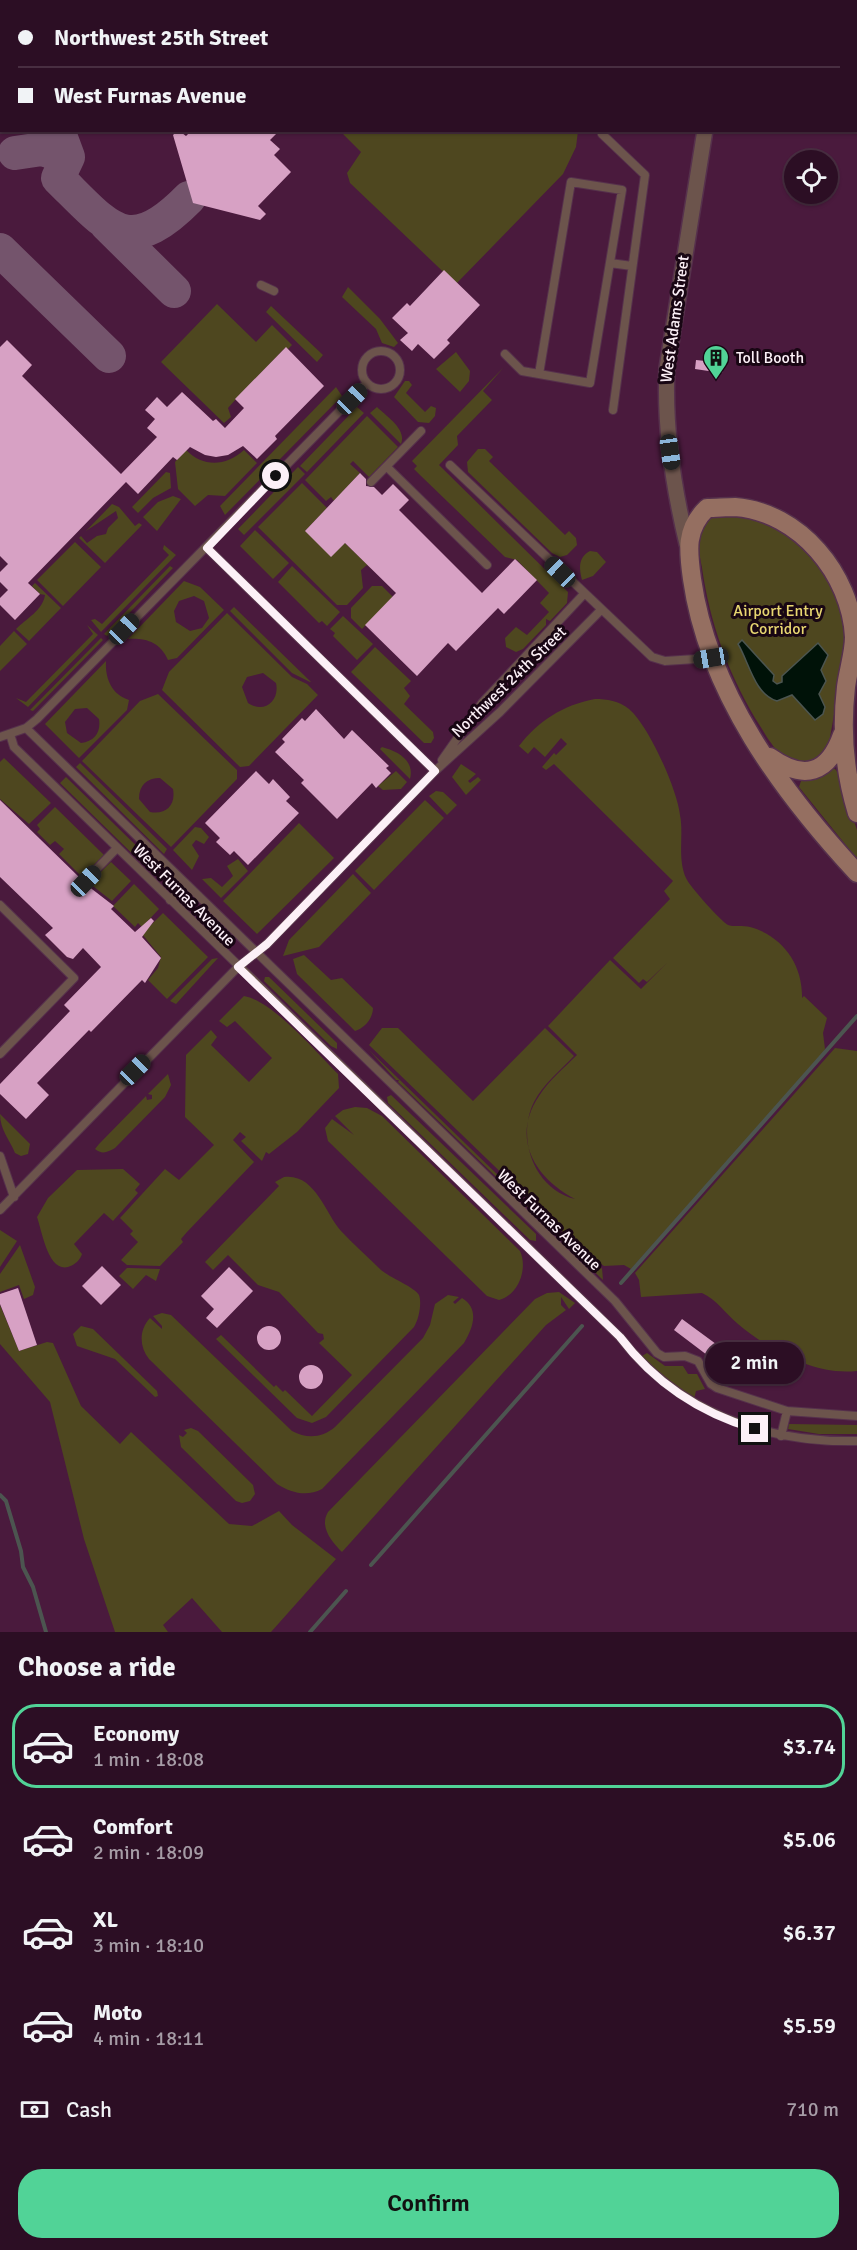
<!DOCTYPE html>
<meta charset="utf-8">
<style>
:root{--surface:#2c0e24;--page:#34172c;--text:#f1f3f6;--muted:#a69ca6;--line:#482e41;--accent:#51d397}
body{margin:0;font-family:Signika,sans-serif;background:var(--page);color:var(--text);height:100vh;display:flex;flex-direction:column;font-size:22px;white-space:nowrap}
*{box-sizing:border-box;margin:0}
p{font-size:20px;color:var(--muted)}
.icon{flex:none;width:33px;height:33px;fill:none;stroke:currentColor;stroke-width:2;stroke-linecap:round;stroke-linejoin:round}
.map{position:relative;height:1632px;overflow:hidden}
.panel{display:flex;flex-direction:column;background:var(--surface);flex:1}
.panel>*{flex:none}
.guide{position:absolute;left:0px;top:0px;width:858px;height:132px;box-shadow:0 2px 4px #0004,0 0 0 2px var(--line);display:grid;align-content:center;height:132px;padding:0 18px;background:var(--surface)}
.fabs{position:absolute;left:784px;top:150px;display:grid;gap:12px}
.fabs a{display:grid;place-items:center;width:54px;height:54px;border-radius:50%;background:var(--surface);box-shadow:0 2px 4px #0004,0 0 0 2px var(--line);font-size:30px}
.end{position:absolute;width:27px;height:27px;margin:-14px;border:8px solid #fcf0f7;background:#111;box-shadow:0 0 0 3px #111}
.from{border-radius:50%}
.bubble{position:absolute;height:42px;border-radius:21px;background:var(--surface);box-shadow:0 2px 4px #0004,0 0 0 2px var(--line);font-size:20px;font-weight:600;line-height:42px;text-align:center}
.car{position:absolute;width:18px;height:36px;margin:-18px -9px;border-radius:8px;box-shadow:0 0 4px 2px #0007;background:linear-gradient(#222 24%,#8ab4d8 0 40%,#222 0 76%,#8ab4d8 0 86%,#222 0)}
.guide b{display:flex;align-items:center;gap:21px;height:57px;font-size:22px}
.guide b+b{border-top:2px solid var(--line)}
.guide i{width:15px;height:15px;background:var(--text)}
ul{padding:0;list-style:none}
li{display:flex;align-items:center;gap:18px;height:84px;margin:0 12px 9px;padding:0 6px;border:3px solid transparent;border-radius:24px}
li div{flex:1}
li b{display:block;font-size:22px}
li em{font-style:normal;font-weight:600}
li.active{border-color:var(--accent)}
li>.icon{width:54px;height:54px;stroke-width:1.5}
h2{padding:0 18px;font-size:27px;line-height:72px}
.pay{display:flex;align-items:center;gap:15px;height:66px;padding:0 18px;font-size:22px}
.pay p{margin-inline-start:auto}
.button{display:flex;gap:12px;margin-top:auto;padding:12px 18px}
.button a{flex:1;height:69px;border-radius:24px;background:var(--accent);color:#111;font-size:24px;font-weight:600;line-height:69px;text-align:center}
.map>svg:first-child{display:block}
.built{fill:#4a1a3d;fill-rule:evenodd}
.green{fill:#4e471f;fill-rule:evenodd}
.water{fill:#001208;stroke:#4c5550;stroke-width:1.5}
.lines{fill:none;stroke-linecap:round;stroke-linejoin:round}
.stream{stroke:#4c5550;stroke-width:4}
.taxiway{stroke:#74546c;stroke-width:34}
.building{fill:#d7a1c4}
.lane-casing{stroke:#56314c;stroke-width:10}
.street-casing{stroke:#56314c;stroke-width:18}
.secondary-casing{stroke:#56314c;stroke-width:21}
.lane{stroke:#6c544c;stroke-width:8}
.street{stroke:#6c544c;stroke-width:15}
.secondary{stroke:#956f61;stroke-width:18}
.route{stroke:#fcf0f7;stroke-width:8}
.labels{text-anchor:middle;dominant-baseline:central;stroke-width:6;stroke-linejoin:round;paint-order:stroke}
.street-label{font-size:16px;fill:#fcf0f7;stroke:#180613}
.poi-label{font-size:16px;fill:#fcf0f7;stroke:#180613;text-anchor:start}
.park-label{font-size:16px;fill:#e8d771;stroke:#180613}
</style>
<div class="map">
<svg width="857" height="1632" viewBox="0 0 857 1632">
<rect width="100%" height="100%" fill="#3b1230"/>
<path class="built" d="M0,0H857V1632H0ZM2,2H856V130H2ZM795,160H828V194H795Z"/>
<path class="green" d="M250,0H598L249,1Z
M340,131H578L576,147L563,174L456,284L350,183L347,173L361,152Z
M348,287L380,319L398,343L394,347L382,343L376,329L342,297Z
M217,304L256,342L272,325L292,345L288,349L285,348L236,399L228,408L231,417L224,423L161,362Z
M271,306L323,355L317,362L266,312Z
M456,352L470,371L469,381L460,392L436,369Z
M504,367L483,391L492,400L457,436L458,445L439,465L568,592L567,603L550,621L546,619V625L523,649L516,652L506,647L505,638L516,627L527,635L549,612L540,603L549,593L517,560L505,557L421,476L414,469L417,466L412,461Z
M405,381H409L412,385L406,393L425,412L431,406L436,408L435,416L429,423L418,422L394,397Z
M336,387L342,396L225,515L220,506Z
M357,407L364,413L307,472L300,466Z
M377,407C387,417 407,429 401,444L370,413Z
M367,416L398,447L369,477L353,461L350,464L360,473L334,501L331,497L326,501L305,480Z
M478,449H485L493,457L489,461L565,535L569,531L576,538L577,545L567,555L560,557L552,553L468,472L467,462Z
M186,450C204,468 226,466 244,450L257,463L225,496L208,495L195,506L178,489L175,462Z
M298,467L305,474L244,535L238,529Z
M166,472L170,473L171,488L153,498L138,513L132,507Z
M302,483L327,508L305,531L345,543L375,572L367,565L361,570L363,588L347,605H337L258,527Z
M173,496L181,499L157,531L143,517L158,502Z
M112,504L119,507L135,526L139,523L142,525L105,563L79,538L81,536L87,543L97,536L106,534L108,528L118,518L116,511L86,531Z
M726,513C736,515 748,515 758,519C799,534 837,574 844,619C847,645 835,709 830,738C824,760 802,772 782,755C771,746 763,730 755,718C727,670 710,623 702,568C700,556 695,539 700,527C704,517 716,514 726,513Z
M255,530L289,563L273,579L240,546Z
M75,542L101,567L63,606L37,580Z
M164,545L176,555L101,632L91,620L95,619L102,624L169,555L163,549Z
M590,551L597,552L606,562L593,576L582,580C579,569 578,557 590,551Z
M170,566L173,568L107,636L104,634Z
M292,566L340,612L327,626L322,621L319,623L278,582Z
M184,581L200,587L224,610L177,658L168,660C160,642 146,638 128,639ZM194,596L204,601L209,618L202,628L190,631L176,622L174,611L179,601Z
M35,583L61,608L29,641L16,629C26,619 43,610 45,595L40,594L32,586Z
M372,586H382L393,597L362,629L351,618V608Z
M234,607L311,682H310L292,673L230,611Z
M227,613L292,677L307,684L318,695L249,766L240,767L162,690L169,672ZM263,673L276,683C280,701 264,714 248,703L242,687L247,677Z
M343,616L373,644L357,660L333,636L335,633L330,629Z
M87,625L98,635L28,707L16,698L26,702L93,634Z
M14,631L27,644L0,671V646Z
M101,638L103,640L33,711L30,710Z
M375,647L411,681L404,688L410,696L404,704L433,732L434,738L431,743H424L351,672Z
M106,661C105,678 111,694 129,700L127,710L79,758L45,724ZM87,708L99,719C101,732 95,741 81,743L67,733L65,722L75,709Z
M158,694L237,770V779L171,847L82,761L140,701ZM160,778L173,789C176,805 166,815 150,812L139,799C139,785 147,778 160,778Z
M595,699C607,699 619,701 629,709C649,726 677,789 680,815C684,835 677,858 686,878C689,886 722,922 728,925C732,927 744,925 750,927C783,936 803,965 802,998L804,996L827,1018L823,1033L825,1049L822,1055L631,1269L624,1265L604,1266L578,1247L369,1045L382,1028H398L473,1101L545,1028L574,1056C561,1070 543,1084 534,1102C516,1138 534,1189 575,1199C536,1179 510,1139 539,1096C549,1080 564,1068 577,1055L548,1026L610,960L641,989L667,963L647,982L643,979L639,983L613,958L670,899L664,891L673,881L554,764L546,770L542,767L554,753L556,755L567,744L561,738L545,757L534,747L528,754L519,746C538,721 563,705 595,699Z
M382,747C397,751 415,760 410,779L380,749Z
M4,758L51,803L29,824L0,799V762Z
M80,763L167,849L164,854L76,767Z
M461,764L476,774L468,781L470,783L478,777L481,780L466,795L452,777Z
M830,769H835L838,773L857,830V859L799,787L801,781L814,778Z
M396,771L407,782L401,789L383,790L378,786Z
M66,777L154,863L148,869L60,783Z
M436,791L443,792L457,805L447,815L429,796Z
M425,800L444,818L374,890L355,871Z
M55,807L104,855L83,878L59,854L64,849L55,841L50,845L37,832L40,829L37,825Z
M299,823L334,858L257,934L223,901Z
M195,827L201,828L209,837L204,844L196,840L192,845L199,856L192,870L173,850Z
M238,859L248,871L221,898L202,879L211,878L222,887L233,876L227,866Z
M111,862L131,881L112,901L89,883Z
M353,874L371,893L319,947L283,956L289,940Z
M134,884L159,909L142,927L138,923L135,927L113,906Z
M163,913L208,957L167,999L148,980L158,968L161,957L142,934Z
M304,955L331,980L342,978L373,1008C373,1018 365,1028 355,1031L349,1025L297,974L293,959Z
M218,958L176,1004L170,1001L212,959Z
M265,977H269L337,1043V1049L331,1046L264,981Z
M244,996C273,1001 316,1052 338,1074L339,1088L297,1132L269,1154L266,1152L262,1161L241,1141L246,1137L240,1132L233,1140L254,1162L187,1232L181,1239L183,1242L160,1266L127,1265L121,1260L138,1242L130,1234L133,1231L120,1218L165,1169L179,1180L214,1145L185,1117L186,1055L211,1030L217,1037L211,1045L249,1082L272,1058L235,1021L227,1027L219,1021Z
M835,1048L857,1051V1371C815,1376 769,1350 738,1324C726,1314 716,1299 702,1293L641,1297L639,1280L635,1273Z
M369,1050L574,1249L593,1263H597L595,1268L597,1270L602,1268L603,1280L398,1082L399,1080H396Z
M168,1074L171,1085L165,1097L115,1148C108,1152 102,1155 95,1149L99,1144L146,1096L147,1100L152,1099V1095L148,1094Z
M391,1095L536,1234V1241L530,1240L388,1103L387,1097Z
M355,1107L367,1108L382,1116L520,1251C528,1268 519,1295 499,1300L487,1296L328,1141L325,1128L332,1119L354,1135L335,1116L343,1110Z
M0,1114L30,1144L28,1154L21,1156L15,1153C10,1140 0,1130 0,1114Z
M123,1169L140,1184L135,1190L138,1193L113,1221L104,1213L74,1244L82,1254C80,1260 75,1265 68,1267C48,1272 42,1231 37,1217L48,1198L77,1170Z
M284,1177C315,1173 325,1213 341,1231C354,1245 367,1256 381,1270C389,1277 416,1288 419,1295C422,1303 419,1319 414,1327L326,1417L312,1423L297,1418L216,1339L221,1335L274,1387L276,1385L283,1392L285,1390L312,1416L352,1375L319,1343L324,1339L323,1334L318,1333L279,1292L258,1285L228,1255L213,1270L205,1262L279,1186L275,1182Z
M0,1230L17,1241L0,1267Z
M20,1245L35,1287L33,1295L24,1299L19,1285L0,1292V1274Z
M127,1268H130L160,1269L156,1281L146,1275L133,1289L119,1276Z
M559,1292L575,1303L569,1309L561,1297V1305L566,1310L546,1325L342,1552C332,1542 319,1527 328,1512L535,1299L547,1293Z
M448,1295L459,1297L453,1302L455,1304L462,1298C480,1309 473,1328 464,1343L322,1489C307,1497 291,1493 277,1484L149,1359C139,1346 139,1330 150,1318L162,1329V1326L153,1316L162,1313L171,1315L292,1431C307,1439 322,1438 335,1427L423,1338L430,1325L435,1304Z
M0,1305L19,1351L47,1342L53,1343L81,1406L120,1444L131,1432L229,1524L252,1526L279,1511L292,1525L336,1559L271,1632H222L192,1598L163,1625L168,1632H115L84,1539L50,1402L0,1344Z
M81,1326L93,1329L157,1391L158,1396L155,1397L115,1359L77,1346L73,1334Z
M647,1353L665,1366H683L688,1374H697L705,1389L696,1391L694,1399L654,1371L642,1356Z
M789,1424L857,1425V1434H819L788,1429Z
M191,1428L198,1431L253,1485L255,1494L250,1501L242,1503L236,1501L181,1447L179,1435L183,1437L187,1433L184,1430Z"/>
<path class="water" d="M742,640L774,675L773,681L777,684L782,682V676L818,643L828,655L821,670L826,681L819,694L825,707L823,714L815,720L792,695L777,701C754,694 749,662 738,644Z"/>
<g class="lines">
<path class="stream" d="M621,1283L857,1016
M0,1495L6,1501L21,1551L23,1567L33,1587L46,1632
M371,1565L582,1326
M310,1632L346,1591"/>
<path class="taxiway" d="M9,0L10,2
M124,0V2
M163,2L165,0
M15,153L42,149L68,157L58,130
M68,157L58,178C109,228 128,260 189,198
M106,224L174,291
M0,250L109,356"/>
</g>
<path class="building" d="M178,130L186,136L192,130H280L270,140L280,149L274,155L291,172L258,206L266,214L260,220L193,203L173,135Z
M444,270L480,305L447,340L450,343L434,359L418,344L412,351L400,340L408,333L392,318L407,303L410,306Z
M7,340L32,365L22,376L121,474L157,437L147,428L155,419L145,410L157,397L167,407L182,392L213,421L216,419L225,428L244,408L235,399L286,347L324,386L275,436L277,439L257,459L243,446L228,455L216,457L205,455L190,447L177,460L173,457L138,494L126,482L28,583L40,594L15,620L0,605V598L8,590L0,582V572L8,564L0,556V347Z
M696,360L724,363L722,373L695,369Z
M360,473L366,479V486L374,487L382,495L393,484L409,500L399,510L482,593L515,559L537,580L504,614L498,608L456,651L448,643L417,676L365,625L396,593L345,543L331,557L305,531Z
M316,709L344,739L352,730L389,766L386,768L391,773L376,788L372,783L337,819L301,783L304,780L275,752L285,742L282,739L302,718L305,721Z
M256,771L269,784L273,779L290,797L286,801L299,813L248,865L234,851L230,855L216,842L220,838L205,823Z
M0,800L80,878L79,886H88L114,906L111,909L135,932L151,918L154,921L142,937L161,958L145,983L142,980L91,1032L89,1030L37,1083L49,1095L26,1119L0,1094V1084L70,1011L64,1005L101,967L83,948L73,959L67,957L45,935L53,928L0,877Z
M102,1266L121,1285L101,1305L82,1286Z
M229,1267L253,1291L217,1328L206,1318L214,1309L201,1296Z
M18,1288L37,1345L19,1351L0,1304V1294Z
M682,1319L716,1344L707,1355L674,1330Z
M257 1338a12 12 0 1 1 24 0a12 12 0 1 1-24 0Z
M299 1377a12 12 0 1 1 24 0a12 12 0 1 1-24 0Z"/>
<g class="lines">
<defs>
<path id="lane" d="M602,134L645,175L613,410
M610,263L632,266
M261,285L274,291
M362 370a19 19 0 1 1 38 0a19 19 0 1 1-38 0Z
M505,354L522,371L590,383L622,190L571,182L539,374
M450,465L652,657L665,661L711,658
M387,467L487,565
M371,482L421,431
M207,548L435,771
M26,728L615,1301L657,1353L664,1357L685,1356L698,1361L711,1384L717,1388L787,1411L857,1416
M10,734L14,747L620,1337C677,1412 765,1443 857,1441
M0,737L26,728L37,719L367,383
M442,760L482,703L583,595
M84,882L117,848
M170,900L186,885
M0,905L74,978L0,1054
M0,1156L14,1197
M0,1210L238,967L267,944L435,771L500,712L600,611
M781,1436L787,1411"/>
<path id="street" d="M728,2V0
M687,544C673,486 664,428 667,368L705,130"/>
<path id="secondary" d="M770,757C804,781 828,774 842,735
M857,813C844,771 841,730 846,687C848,671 854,653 854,637C851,575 800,512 735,507C726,507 716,508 707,508C685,529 688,551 692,579C708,692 782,792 857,873"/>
</defs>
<use href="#lane" class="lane-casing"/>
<use href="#street" class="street-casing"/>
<use href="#secondary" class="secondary-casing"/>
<use href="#lane" class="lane"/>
<use href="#street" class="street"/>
<use href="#secondary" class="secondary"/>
</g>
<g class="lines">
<path class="route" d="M276,476L207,548L435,771L267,944L238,967L620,1337C654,1382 700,1413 755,1429"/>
</g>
<defs>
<symbol id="building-pin" viewBox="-11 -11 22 30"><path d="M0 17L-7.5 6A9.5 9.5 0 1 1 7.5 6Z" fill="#51d397" stroke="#180613"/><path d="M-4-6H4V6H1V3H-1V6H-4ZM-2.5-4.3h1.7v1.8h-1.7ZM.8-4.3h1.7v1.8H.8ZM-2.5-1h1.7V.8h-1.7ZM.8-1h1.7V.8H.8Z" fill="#111"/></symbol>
</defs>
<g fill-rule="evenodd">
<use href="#building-pin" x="701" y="343" width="30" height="40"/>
</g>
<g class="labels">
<g class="street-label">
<text transform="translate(675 319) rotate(-82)">West Adams Street</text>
<text transform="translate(509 682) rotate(-44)">Northwest 24th Street</text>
<text transform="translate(184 895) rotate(45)">West Furnas Avenue</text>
<text transform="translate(549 1220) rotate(44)">West Furnas Avenue</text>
</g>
<g class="poi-label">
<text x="736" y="358">Toll Booth</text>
</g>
<g class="park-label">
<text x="778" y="611">Airport Entry<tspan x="778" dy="18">Corridor</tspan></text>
</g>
</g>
</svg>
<div class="fabs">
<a><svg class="icon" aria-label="locate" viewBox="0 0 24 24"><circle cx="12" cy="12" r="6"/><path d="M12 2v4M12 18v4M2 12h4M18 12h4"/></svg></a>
</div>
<i class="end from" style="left:276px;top:476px"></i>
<i class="end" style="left:755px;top:1429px"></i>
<div class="bubble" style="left:705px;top:1342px;width:99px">2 min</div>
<i class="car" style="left:352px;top:399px;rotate:44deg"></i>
<i class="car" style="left:670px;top:452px;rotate:172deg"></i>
<i class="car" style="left:560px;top:572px;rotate:314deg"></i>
<i class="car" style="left:124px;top:629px;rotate:44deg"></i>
<i class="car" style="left:711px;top:658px;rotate:260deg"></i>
<i class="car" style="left:86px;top:881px;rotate:44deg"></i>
<i class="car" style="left:135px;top:1070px;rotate:45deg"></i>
<div class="guide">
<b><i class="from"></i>Northwest 25th Street</b>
<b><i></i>West Furnas Avenue</b>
</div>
</div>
<section class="panel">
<h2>Choose a ride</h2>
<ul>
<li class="active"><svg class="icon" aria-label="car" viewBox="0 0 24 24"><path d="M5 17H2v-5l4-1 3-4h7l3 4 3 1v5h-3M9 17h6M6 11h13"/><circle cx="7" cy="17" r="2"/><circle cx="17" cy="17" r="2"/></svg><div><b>Economy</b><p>1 min · 18:08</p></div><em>$3.74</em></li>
<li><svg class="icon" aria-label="car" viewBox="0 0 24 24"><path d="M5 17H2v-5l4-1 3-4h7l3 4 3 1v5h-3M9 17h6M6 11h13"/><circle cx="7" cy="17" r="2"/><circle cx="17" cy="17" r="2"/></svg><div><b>Comfort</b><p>2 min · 18:09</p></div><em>$5.06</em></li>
<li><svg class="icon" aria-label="car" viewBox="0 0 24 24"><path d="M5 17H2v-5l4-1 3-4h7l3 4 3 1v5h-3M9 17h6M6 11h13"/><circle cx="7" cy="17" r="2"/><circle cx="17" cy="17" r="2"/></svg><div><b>XL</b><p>3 min · 18:10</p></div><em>$6.37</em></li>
<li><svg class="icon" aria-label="car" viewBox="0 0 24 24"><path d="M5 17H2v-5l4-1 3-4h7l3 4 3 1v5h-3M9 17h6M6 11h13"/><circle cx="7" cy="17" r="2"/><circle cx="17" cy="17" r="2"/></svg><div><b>Moto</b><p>4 min · 18:11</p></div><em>$5.59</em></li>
</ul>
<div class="pay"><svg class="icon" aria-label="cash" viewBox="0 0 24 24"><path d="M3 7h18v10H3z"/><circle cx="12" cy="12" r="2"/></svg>Cash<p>710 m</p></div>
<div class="button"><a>Confirm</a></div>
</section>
